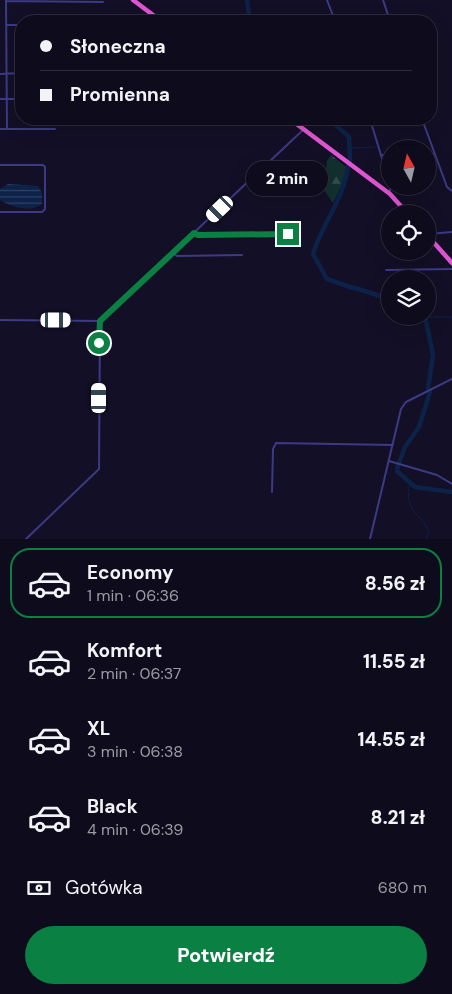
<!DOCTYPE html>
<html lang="pl">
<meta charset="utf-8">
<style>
:root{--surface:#0e0b1c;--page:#1c1929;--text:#f1f3f6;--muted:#9b9ba3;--line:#2e2b3b;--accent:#0b8043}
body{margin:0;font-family:"DM Sans",sans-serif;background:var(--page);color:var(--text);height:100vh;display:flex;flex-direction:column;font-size:19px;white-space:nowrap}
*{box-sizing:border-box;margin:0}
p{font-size:16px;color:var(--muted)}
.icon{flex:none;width:28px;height:28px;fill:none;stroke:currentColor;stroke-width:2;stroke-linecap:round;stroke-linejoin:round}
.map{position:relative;height:539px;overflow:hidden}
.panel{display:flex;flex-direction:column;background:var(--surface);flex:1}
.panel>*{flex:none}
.top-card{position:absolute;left:15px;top:15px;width:422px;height:110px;border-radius:20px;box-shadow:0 5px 20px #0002,0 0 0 1px var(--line);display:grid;align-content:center;height:110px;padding:0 25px;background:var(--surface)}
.needle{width:32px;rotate:352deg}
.tools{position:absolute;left:381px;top:140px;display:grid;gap:10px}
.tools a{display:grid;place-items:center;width:55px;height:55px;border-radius:50%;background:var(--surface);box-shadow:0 5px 20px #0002,0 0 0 1px var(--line);font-size:25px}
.end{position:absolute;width:22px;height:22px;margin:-11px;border:6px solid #0b8043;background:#fff;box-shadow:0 0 0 2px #fff}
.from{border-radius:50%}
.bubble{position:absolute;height:35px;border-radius:18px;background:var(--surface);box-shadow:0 5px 20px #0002,0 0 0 1px var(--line);font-size:16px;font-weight:800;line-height:35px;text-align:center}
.car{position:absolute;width:15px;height:30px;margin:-15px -8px;border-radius:6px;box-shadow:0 0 4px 1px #0007;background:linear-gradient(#fff 24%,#345 0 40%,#fff 0 76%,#345 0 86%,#fff 0)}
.top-card b{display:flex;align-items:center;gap:18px;height:48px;font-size:19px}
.top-card b+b{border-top:1px solid var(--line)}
.top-card i{width:12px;height:12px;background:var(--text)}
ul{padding:9px 0 0;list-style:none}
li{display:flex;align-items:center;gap:15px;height:70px;margin:0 10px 8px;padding:0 15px;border:2px solid transparent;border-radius:20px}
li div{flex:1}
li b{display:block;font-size:19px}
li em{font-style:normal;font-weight:800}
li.active{border-color:var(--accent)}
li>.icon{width:45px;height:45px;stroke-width:1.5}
.pay{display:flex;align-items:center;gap:12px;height:55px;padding:0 25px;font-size:19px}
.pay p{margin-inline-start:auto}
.action{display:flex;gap:10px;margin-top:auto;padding:10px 25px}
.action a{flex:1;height:58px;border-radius:30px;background:var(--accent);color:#fff;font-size:20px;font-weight:800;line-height:58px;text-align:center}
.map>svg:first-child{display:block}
.forest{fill:url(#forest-firs)}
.water{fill:url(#water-rules)}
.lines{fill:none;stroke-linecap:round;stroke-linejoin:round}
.stream{stroke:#0c2248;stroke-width:1}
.river{stroke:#0c2248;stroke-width:4.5}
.minor{stroke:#3d3a85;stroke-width:2}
.trunk{stroke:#e055d1;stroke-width:4.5}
.route{stroke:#0b8043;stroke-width:6}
</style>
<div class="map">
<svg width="452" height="539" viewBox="0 0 452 539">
<defs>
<pattern id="forest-firs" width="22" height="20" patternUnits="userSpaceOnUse" patternTransform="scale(1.25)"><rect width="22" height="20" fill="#12302f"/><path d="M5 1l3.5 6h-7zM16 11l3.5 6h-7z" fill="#344d4e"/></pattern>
<pattern id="water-rules" width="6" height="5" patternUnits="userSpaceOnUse" patternTransform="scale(1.25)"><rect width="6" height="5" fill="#0c2248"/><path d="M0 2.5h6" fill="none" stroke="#2f4163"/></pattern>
</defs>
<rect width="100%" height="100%" fill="#130f26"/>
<path class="forest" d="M331,155L346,167V176L333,203L324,190L327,161Z"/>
<path class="water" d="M8,184L38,186L42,193V204C31,213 11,207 0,200V189Z"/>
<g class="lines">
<path class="stream" d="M350,148L376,147
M425,317H452
M410,483C403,513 421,512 429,532L426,539"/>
<path class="river" d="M247,0L250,21
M329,119L349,137L350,161
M348,166C345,197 322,224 313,254L327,279L353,288
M355,288L390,299
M425,316L433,355L428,389
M399,463L405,447L419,427L430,392
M398,465L397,471L415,487L452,492"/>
<path class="minor" d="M6,0L7,129
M327,0L335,21
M383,0L390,21
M6,1L103,2
M6,25H21
M0,74L21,73
M0,99H21
M370,119L390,185
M422,119L447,187L452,191
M0,129H55
M428,154H434
M382,155H390
M0,165H43L45,167V209L42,212H0
M390,194V186
M194,233L198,235L288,234
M428,234L452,232
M173,253L177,256L242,255
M386,270L452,269
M0,320L100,321
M100,321L304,129
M389,461L437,475L452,484
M272,492L273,449L276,443L393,445
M26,539L99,469L100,321
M370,539L401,409L406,402L452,379"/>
<path class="trunk" d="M133,0L161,21
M290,119L390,194L408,214
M428,236L452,263"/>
</g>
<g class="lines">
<path class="route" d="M99,343L100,321L194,233L198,235L288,234"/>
</g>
</svg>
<div class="tools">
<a><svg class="needle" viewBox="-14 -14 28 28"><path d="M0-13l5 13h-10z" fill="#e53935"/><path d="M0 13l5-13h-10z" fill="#9b9ba3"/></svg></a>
<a><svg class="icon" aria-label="locate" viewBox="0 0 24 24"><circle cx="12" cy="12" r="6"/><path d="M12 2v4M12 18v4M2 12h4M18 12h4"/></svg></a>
<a><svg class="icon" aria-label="layers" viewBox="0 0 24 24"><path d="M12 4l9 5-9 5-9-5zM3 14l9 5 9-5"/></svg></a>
</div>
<i class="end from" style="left:99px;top:343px"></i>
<i class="end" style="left:288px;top:234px"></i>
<div class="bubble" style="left:246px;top:161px;width:82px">2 min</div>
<i class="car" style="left:220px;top:209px;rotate:226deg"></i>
<i class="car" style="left:56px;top:320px;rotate:90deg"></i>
<i class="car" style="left:99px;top:398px;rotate:0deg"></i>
<div class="top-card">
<b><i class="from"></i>Słoneczna</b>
<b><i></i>Promienna</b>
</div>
</div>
<section class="panel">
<ul>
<li class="active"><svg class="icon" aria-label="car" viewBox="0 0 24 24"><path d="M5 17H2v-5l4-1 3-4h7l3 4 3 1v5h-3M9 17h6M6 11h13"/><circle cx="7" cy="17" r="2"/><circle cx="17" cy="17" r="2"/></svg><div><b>Economy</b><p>1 min · 06:36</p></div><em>8.56 zł</em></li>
<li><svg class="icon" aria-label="car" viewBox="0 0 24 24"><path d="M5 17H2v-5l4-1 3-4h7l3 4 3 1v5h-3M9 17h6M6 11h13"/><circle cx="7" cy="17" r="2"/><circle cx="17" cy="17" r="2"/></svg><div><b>Komfort</b><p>2 min · 06:37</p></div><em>11.55 zł</em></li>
<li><svg class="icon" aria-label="car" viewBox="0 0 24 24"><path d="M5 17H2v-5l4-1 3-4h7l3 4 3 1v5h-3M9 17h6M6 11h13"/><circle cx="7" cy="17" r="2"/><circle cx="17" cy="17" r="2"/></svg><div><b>XL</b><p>3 min · 06:38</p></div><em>14.55 zł</em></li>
<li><svg class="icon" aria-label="car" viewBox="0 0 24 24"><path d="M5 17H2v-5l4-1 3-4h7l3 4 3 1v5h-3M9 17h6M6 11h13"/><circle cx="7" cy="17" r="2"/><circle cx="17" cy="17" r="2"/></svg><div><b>Black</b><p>4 min · 06:39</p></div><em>8.21 zł</em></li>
</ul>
<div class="pay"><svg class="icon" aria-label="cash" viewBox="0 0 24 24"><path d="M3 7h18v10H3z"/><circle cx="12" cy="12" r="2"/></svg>Gotówka<p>680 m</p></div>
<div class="action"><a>Potwierdź</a></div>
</section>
